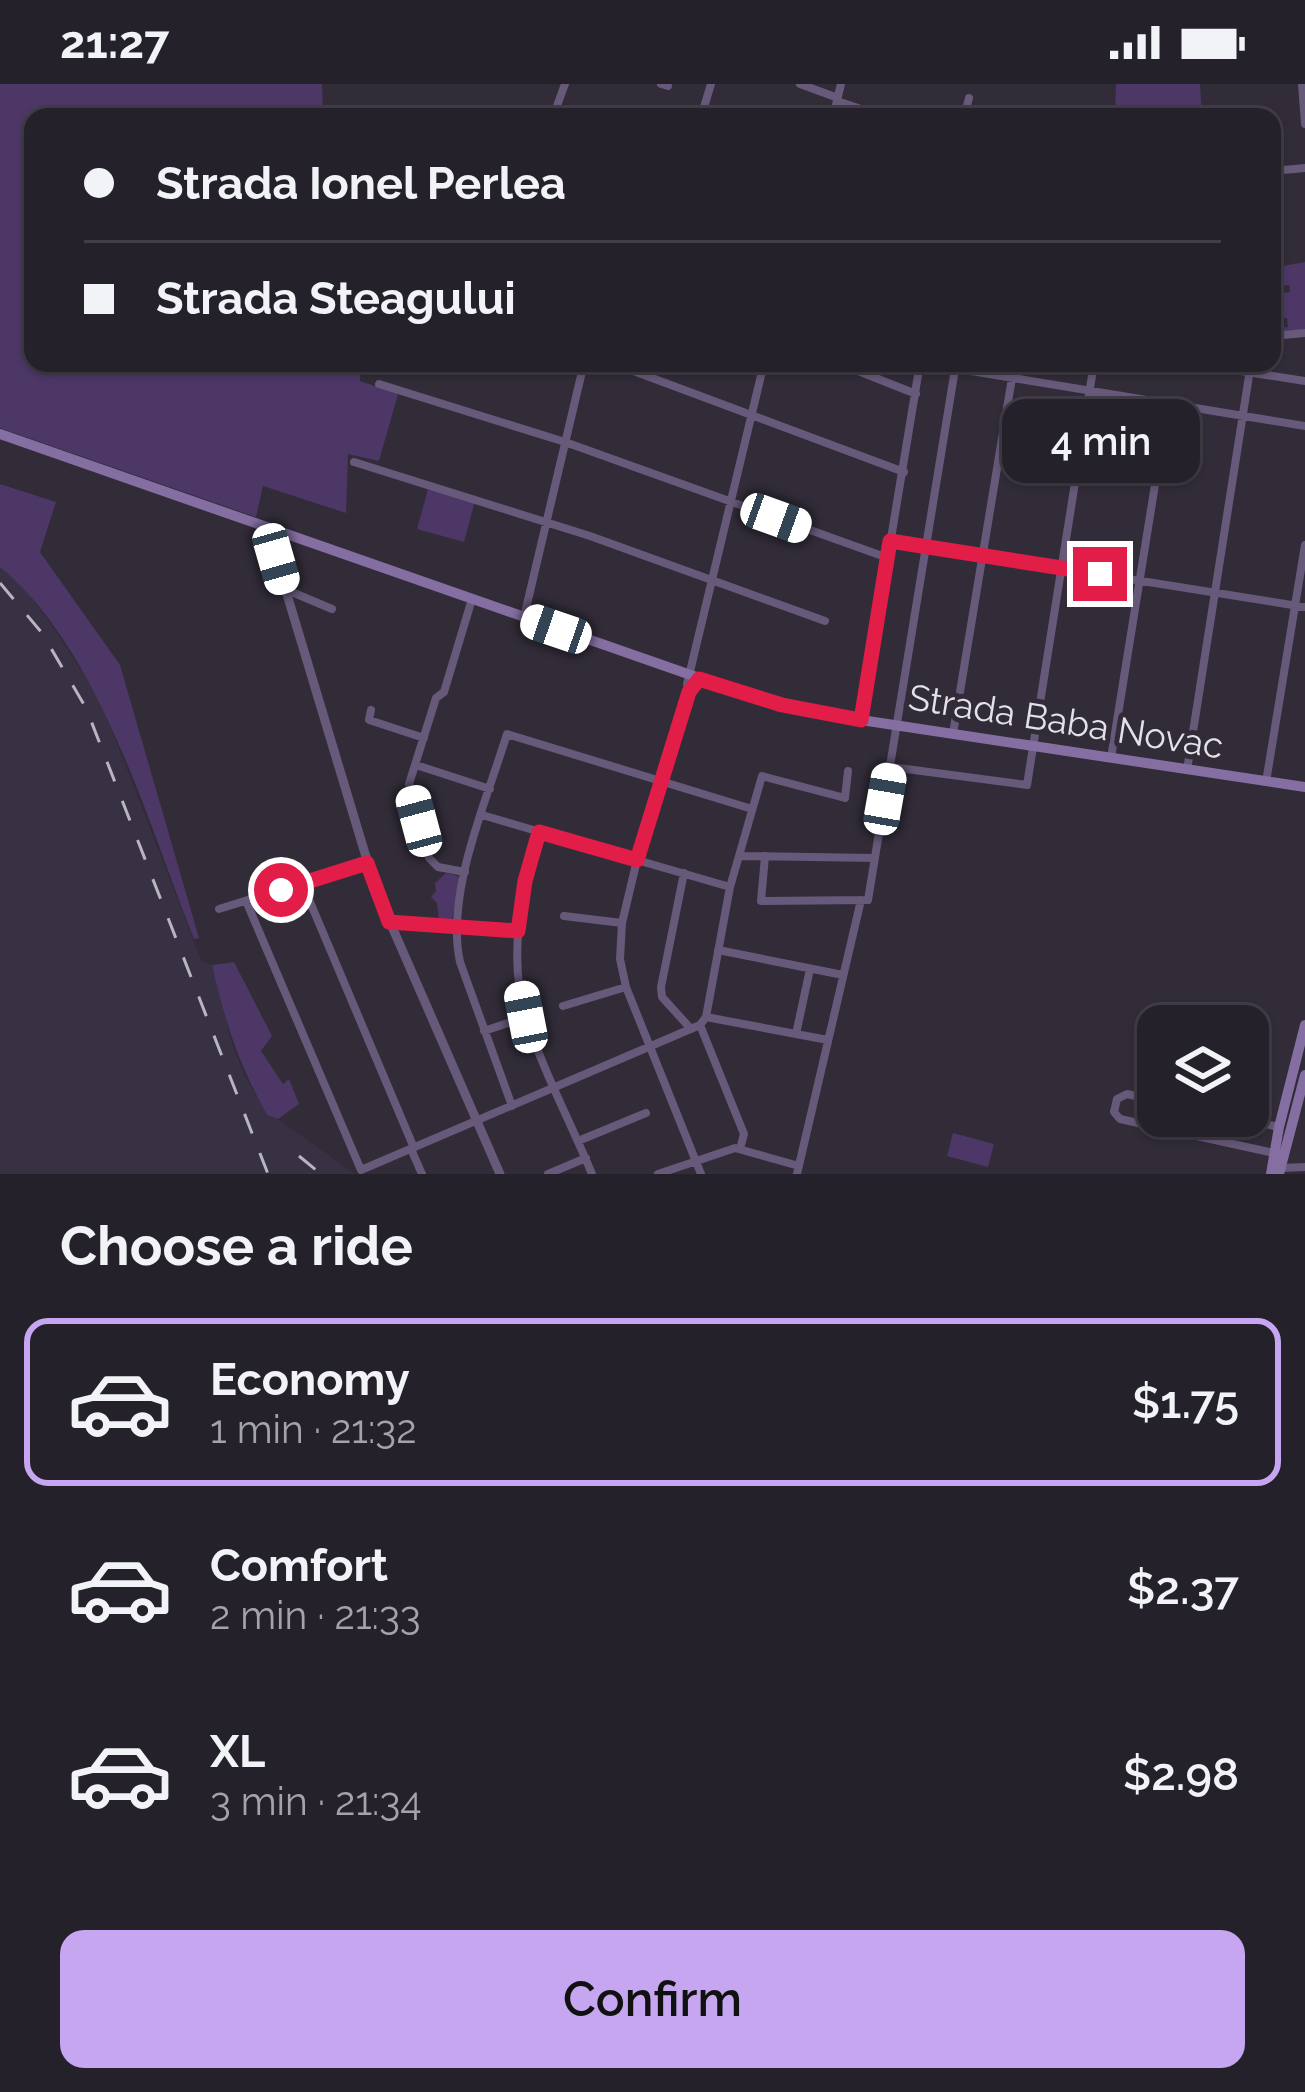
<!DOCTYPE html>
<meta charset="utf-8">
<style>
:root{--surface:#25212a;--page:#312e36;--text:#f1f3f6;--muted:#a3a3a8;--line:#423e47;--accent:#c6a6f0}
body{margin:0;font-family:Raleway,sans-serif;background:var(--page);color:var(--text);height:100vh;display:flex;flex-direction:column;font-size:45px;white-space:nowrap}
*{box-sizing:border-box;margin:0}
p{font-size:39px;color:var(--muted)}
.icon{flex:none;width:66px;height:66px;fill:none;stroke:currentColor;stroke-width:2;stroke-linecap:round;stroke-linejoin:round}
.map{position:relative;height:1090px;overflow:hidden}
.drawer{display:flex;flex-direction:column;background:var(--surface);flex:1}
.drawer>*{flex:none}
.guide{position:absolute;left:24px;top:24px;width:1257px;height:264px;border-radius:24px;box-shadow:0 3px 9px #0004,0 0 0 3px var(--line);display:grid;align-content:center;height:264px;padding:0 60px;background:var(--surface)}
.tools{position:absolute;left:1137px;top:921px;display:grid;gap:24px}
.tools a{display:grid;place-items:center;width:132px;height:132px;border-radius:24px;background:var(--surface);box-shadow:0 3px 9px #0004,0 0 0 3px var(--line);font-size:60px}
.end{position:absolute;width:54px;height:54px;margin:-27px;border:15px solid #e11d48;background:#fff;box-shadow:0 0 0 6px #fff}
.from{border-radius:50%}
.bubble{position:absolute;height:84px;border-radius:24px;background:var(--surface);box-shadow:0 3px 9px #0004,0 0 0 3px var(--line);font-size:39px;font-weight:600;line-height:84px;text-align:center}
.car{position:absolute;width:36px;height:72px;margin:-36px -18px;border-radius:15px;box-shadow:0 0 9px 3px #0007;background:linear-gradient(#fff 24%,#345 0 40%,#fff 0 76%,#345 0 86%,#fff 0)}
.guide b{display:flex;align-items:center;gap:42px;height:114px;font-size:45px}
.guide b+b{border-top:3px solid var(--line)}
.guide i{width:30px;height:30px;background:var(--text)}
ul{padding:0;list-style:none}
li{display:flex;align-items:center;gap:36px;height:168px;margin:0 24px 18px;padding:0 36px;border:6px solid transparent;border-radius:24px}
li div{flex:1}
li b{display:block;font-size:45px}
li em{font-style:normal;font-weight:600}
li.selected{border-color:var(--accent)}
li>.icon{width:108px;height:108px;stroke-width:1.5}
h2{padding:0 60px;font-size:54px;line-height:144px}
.cta{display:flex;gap:24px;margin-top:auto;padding:24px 60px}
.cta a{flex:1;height:138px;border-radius:24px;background:var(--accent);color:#111;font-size:48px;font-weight:600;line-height:138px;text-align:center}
.status{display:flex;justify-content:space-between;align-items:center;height:84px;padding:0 60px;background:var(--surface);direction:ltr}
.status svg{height:33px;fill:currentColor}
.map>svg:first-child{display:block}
.built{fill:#383043}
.green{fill:#4c3766}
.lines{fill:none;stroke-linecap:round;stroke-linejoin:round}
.minor{stroke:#665979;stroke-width:8}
.tertiary{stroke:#665979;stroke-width:9}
.secondary{stroke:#856fa2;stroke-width:10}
.rail{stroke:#b8b5be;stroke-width:3;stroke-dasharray:21 21;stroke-linecap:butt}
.route{stroke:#e11d48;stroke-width:15}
.labels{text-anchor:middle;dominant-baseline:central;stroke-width:10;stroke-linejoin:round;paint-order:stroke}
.street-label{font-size:36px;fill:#e4e1e9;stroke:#312c38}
</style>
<div class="status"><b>21:27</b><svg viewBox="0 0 49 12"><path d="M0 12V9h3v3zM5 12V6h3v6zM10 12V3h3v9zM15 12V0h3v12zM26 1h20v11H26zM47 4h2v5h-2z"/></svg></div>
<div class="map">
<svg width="1305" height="1090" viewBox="0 0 1305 1090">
<rect width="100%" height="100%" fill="#312c38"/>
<path class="built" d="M0,483L22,501L58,550L101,618L202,878L212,881L232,960L245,992L267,1031L278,1035L355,1090H0Z"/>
<path class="green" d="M0,0H322L323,33H33V279H361L360,297L398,310L379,377L348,370L346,429L263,402L256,433L0,344Z
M1116,0H1200L1202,33H1115Z
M1305,178V246L1272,249V245L1288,243L1287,234H1272V211L1290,208L1289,201L1272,202V184Z
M0,400L56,418L40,468L120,581L199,854L194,855C147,737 100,566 0,483Z
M428,405L475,417L464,458L417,445Z
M446,789L458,792L460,798L451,839L439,837L437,819L431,813L436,807L435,799Z
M234,878L272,952L261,967L283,1000L289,995L299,1020L278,1035L267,1031C240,983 224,936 212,881Z
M953,1049L994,1060L988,1083L947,1072Z"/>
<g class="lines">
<path class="minor" d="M661,0L668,2
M800,0L838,14
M1302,0L1305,40
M837,17L885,33
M553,33L565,0
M701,33L711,0
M833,33L841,0
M964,33L969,14
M1272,87L1305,84
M1272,252L1305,249
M612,279L904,388
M838,279L916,310
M922,279L1305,342
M1190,279L1305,297
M379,300L565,358L888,474
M354,378L590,452L825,537
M890,457L1305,523
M287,506L332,525
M524,533L584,279
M371,626L369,636L424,654
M861,636L920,279
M953,650L1012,294
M1111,674L1168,320
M416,681L490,705
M891,683L1027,701L1094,279
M1187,686L1251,279
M1266,698L1305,461
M482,731L730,803
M539,748C522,808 507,872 526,933C543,987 571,1039 592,1090
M739,772L875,774
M765,772L761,817L868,816L956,279
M465,788L438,783L429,774L409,700L436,614L444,608L472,515
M684,789L661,903L662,913L691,945
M302,799L414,1064
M246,817L361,1086L700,941
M219,825L367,779
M564,832L622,839
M389,838L518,847
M718,866L843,891
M563,922L626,903
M706,933L828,956
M484,947L526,933
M796,950L810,885
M1158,1017L1127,1010L1117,1015L1114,1028L1120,1035L1274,1069
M512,1022L460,878C445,809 487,716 507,650L752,725
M1227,1032L1279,1043
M578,1057L646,1029
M411,1065L422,1090
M740,1065L744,1050L700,941L706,933L730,803L762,692L845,714L848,687
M1281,1084L1305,1083
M548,1090L586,1074
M658,1090L735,1064L799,1082
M701,1090L626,903L620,875L622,839L637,776L689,608L687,600L764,279
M797,1090L861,816"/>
<path class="tertiary" d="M267,444L376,806L500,1090"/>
<path class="secondary" d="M0,350L751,612L861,636L1305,703
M1271,1090L1279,1043L1305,941
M1279,1090L1305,991"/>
<path class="rail" d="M0,499L42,549L86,624L268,1090
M299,1072L321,1090"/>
</g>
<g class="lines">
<path class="route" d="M281,806L367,779L389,838L518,847L525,797L539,748L637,776L689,608L699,595L782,621L861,636L890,457L1100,490"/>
</g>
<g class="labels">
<g class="street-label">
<text transform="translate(1066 637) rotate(9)">Strada Baba Novac</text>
</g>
</g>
</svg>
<div class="tools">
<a><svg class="icon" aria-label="layers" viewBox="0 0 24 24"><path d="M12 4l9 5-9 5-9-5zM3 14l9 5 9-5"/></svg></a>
</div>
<i class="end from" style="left:281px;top:806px"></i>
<i class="end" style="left:1100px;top:490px"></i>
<div class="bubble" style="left:1002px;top:315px;width:198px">4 min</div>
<i class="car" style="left:776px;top:434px;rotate:110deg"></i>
<i class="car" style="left:276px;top:475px;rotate:164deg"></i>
<i class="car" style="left:556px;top:545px;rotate:289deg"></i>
<i class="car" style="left:885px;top:715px;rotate:10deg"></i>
<i class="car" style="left:419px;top:737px;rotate:345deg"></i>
<i class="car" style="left:526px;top:933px;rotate:349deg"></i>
<div class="guide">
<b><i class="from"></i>Strada Ionel Perlea</b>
<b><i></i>Strada Steagului</b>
</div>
</div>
<section class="drawer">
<h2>Choose a ride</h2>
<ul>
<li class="selected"><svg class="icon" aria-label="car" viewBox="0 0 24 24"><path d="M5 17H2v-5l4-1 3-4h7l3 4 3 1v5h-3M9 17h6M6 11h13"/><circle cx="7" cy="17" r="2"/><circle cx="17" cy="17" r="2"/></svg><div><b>Economy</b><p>1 min · 21:32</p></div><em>$1.75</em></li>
<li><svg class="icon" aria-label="car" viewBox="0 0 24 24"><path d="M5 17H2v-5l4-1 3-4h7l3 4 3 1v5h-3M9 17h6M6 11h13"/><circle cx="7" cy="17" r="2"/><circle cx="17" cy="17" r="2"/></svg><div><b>Comfort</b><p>2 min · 21:33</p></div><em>$2.37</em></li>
<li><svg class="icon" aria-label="car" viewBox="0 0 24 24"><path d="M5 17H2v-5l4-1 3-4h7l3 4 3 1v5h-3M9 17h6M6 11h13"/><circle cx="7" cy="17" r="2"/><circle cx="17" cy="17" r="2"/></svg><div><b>XL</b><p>3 min · 21:34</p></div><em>$2.98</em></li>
</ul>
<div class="cta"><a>Confirm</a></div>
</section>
